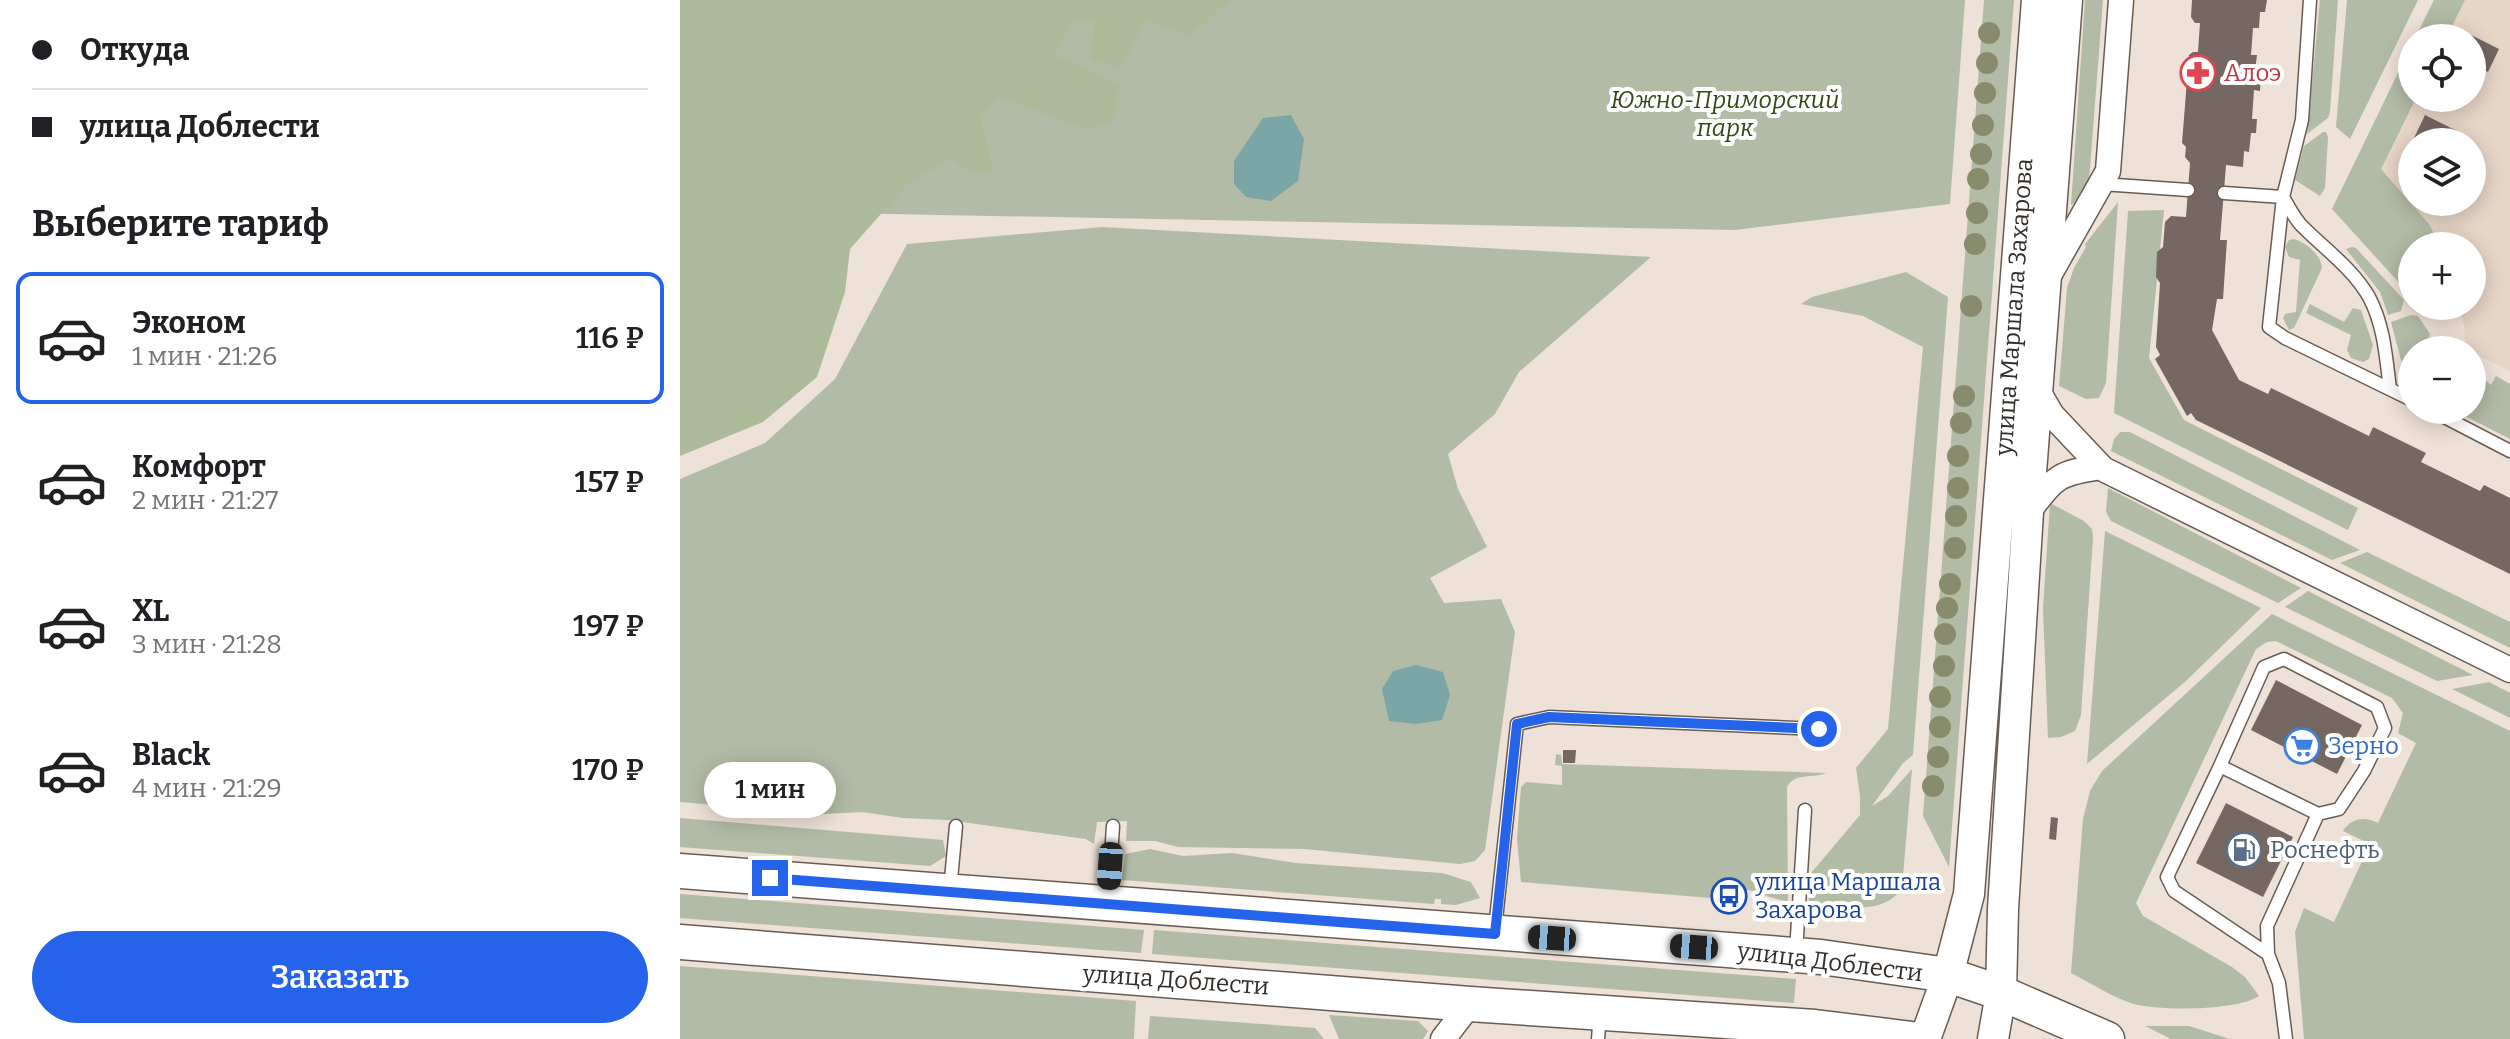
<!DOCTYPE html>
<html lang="ru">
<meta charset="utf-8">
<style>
:root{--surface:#fff;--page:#f2f2f2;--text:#202124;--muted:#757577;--line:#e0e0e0;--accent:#2563eb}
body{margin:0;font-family:Bitter,serif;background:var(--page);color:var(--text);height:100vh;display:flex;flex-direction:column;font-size:30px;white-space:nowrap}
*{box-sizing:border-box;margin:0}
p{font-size:26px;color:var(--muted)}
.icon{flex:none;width:44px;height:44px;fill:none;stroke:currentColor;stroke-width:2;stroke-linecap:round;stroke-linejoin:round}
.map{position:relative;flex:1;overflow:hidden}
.drawer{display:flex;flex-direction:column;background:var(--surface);width:680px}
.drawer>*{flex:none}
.guide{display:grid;align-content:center;height:176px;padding:0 32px;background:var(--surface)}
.fabs{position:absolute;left:1718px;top:24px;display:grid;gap:16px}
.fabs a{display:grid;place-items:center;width:88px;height:88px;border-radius:50%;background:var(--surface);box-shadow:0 4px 20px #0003;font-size:40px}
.end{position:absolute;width:36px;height:36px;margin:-18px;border:10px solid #2563eb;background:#fff;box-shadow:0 0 0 4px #fff}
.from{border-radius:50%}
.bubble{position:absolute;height:56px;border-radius:28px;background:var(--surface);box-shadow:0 4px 20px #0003;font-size:26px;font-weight:600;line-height:56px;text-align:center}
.car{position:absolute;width:24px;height:48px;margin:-24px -12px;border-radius:10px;box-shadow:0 0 6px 2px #0007;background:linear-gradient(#222 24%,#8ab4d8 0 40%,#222 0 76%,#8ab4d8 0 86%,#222 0)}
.guide b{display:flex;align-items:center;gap:28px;height:76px;font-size:30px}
.guide b+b{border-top:2px solid var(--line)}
.guide i{width:20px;height:20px;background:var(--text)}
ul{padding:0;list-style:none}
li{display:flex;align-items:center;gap:24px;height:132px;margin:0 16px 12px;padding:0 16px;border:4px solid transparent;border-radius:16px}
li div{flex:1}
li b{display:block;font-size:30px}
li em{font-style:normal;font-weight:600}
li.current{border-color:var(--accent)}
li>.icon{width:72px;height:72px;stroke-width:1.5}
h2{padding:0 32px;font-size:36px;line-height:96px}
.cta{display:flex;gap:16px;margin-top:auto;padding:16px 32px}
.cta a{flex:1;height:92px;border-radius:48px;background:var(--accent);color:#fff;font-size:32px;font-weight:600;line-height:92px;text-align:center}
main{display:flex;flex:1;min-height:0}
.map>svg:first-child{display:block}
.built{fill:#e7d5c6;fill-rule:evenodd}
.green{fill:#b2bba5}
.forest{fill:#aebb9b}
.water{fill:#7ba6a7}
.building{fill:#756762}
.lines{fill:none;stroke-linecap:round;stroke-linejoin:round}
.service-casing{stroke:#685d54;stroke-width:15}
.minor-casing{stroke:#685d54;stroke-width:27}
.tertiary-casing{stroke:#685d54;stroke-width:33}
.secondary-casing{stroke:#685d54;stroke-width:37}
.service{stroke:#fff;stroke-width:12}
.minor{stroke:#fff;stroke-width:24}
.tertiary{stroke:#fff;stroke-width:30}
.secondary{stroke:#fff;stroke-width:34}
.tree{fill:#898c6c}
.route{stroke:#2563eb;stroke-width:10}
.labels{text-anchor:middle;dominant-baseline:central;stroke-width:8;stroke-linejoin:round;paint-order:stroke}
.health-label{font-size:24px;fill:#be3a42;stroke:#fff;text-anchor:start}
.park-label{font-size:24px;font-style:italic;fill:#364715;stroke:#fff}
.street-label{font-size:24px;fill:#332e2a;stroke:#fff}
.shop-label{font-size:24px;fill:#366cbe;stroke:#fff;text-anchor:start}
.service-label{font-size:24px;fill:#4e5e75;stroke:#fff;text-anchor:start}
.transit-label{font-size:24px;fill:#164399;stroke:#fff;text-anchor:start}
</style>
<main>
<section class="drawer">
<div class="guide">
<b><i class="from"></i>Откуда</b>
<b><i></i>улица Доблести</b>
</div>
<h2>Выберите тариф</h2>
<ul>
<li class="current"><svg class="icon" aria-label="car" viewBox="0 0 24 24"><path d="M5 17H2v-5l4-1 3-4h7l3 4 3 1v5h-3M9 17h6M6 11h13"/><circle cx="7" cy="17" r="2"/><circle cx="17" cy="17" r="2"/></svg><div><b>Эконом</b><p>1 мин · 21:26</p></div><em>116 ₽</em></li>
<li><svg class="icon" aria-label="car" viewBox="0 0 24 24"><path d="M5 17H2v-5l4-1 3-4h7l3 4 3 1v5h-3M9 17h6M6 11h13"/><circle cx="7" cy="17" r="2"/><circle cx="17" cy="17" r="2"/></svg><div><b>Комфорт</b><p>2 мин · 21:27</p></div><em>157 ₽</em></li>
<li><svg class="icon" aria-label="car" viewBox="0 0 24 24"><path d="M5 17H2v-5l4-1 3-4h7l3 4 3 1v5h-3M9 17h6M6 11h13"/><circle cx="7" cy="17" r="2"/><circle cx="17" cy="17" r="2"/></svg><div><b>XL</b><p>3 мин · 21:28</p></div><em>197 ₽</em></li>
<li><svg class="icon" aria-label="car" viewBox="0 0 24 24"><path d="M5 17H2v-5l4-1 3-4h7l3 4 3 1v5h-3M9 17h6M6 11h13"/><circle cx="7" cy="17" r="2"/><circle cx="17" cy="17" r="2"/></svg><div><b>Black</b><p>4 мин · 21:29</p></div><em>170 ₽</em></li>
</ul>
<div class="cta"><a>Заказать</a></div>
</section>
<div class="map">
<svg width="1830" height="1039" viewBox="0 0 1830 1039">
<rect width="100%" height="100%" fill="#eee1d7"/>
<path class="built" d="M1776,0H1830V371L1792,353V350H1786L1784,325L1778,306H1792V246H1751L1692,171L1732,98H1792V38H1757ZM1732,142H1792V202H1732Z"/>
<path class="green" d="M0,0H1285L1270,204L1055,230L0,210Z
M1304,0H1334L1269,867L1243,816Z
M1405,0H1423L1409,181L1398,202L1391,205Z
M1640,0H1658L1650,112L1648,118L1627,134Z
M1667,0H1738L1670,139L1656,127Z
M1754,0H1785L1766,38H1735Z
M1732,44V98H1736L1701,169L1749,224L1760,246H1732V297L1652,209Z
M1643,132H1646L1648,137L1645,188L1640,196L1615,180L1624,146Z
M1438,202L1426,383L1419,398L1406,399L1379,386L1387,288L1394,268L1406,247L1405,244Z
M1484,210L1469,358L1504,420L1678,508L1668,530L1434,413L1448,211Z
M422,227L971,257L839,372L815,414L768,454L778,489L807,547L750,578L764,603L821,599L835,632L805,850L795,861L780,864L624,849L498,847L475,841H446L447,821L417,822L414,844L406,839L267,820L223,818L182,812L145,814L0,802V479L85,443L155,379L227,244Z
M1614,239C1627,243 1641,255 1642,268L1614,328L1609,330L1603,318L1605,314L1616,312L1620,260L1609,257L1605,247L1609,240Z
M1672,247L1676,248L1724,300L1721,311L1708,315L1700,292L1666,249Z
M1226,272L1268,297L1233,755L1223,763L1192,806L1208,796L1232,769L1222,888C1202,918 1160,905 1129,903L1128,884L1132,872L1180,815V796L1176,768L1208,729L1243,347L1183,316L1121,304L1132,297Z
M1630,304L1664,322L1673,308L1681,310L1693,345L1689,359L1683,362L1671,358L1667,350L1671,335L1626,313Z
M1731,315L1738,316L1750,334L1744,350H1732V373L1727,383L1711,322Z
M1792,368L1811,385L1816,376L1830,384V439L1773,410H1792Z
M1440,432H1450L1680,550L1652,560L1431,451L1434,439Z
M1428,488L1621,588L1598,603L1431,521L1426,512Z
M1370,503L1404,521L1412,529L1413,538L1401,715L1395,731L1381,737L1368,738L1363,608Z
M1425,531L1581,608L1506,681L1407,764Z
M1687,552L1830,622V648L1660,563Z
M1628,591L1793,675L1757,681L1605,607Z
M1592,614L1830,731V1039H1624L1615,932L1624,908L1654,922L1690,844L1663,831C1671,818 1685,816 1698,823L1736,743L1718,733L1723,713L1712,698L1596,641L1587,642L1576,649L1456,903L1463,916L1552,967L1565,977L1579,996C1557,1011 1480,1011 1454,1004C1433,998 1411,983 1391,973L1403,819L1410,791L1422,771Z
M1809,682L1830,693V718L1772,689Z
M876,754L881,755L882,764L1146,773C1132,779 1115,772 1107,787L1108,901C1080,899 1057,875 1030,898L841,882L837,839L841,787L846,782L882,785V766L875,765Z
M0,818L263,840L266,856L250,866L0,847Z
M470,849L503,856L552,853L616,863L762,873L791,882L800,898L776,905L761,904V899H755L754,904L442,880L445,854Z
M0,894L464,930L461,953L0,918Z
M474,930L1116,979L1114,1003L472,954Z
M0,966L456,1001L454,1039H0Z
M649,1015L738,1021L748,1031L743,1039H659Z
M470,1016L635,1028L644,1039H468Z
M1465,1026H1509L1550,1039H1491Z"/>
<path class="forest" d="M0,0H503L508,2L511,0H550L511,35L465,21L441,68L411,60L415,20L389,23L375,55L440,86L432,122L407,129L318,97L300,117L313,170L294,174L272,159L230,181L170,249L165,292L137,377L83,422L0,456Z"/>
<path class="water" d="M611,115L624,139L618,181L591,201L566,197L554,184V161L583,118Z
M736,665L763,672L770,695L762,720L736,724L709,721L702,689L713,671Z"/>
<path class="building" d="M1512,0H1587L1585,12H1580L1579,28H1573L1571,55H1577L1575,71L1581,72L1580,91L1574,90L1572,119H1577L1576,133H1571L1569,152L1564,151L1563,167L1546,165L1540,240H1547L1543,299H1537L1532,330L1559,380L1588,394L1591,388L1689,436L1693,427L1746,453L1741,462L1800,491L1804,485L1830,498V574L1516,420L1511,413L1507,416L1475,359L1480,355L1476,347L1480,283L1476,277L1477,252L1483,247L1485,222L1491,216L1506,217L1510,163L1505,157L1506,147L1502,143L1509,55L1513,52H1518L1520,23H1515L1511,17Z
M1785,32L1819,49L1808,72L1792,64V38H1782Z
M1745,115L1779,132L1774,142H1742L1734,138Z
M1596,680L1682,725L1657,774L1571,730Z
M883,750H896L895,763H883Z
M1546,803L1613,837L1583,897L1516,863Z
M1371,817L1378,818L1376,840L1369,839Z
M1039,892L1060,894V901L1039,899Z"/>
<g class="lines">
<defs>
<path id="service" d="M1630,0L1622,120L1603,197L1589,327L1605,338L1732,400
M1422,184L1508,190
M1544,193L1603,197C1609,207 1615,220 1624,228C1646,250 1673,269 1689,297C1704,325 1706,357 1710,389
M1751,410L1830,451
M1540,766L1584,667L1604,659L1697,707L1705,728L1684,771L1659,809L1638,814
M270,890L276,826
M428,901L433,826
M815,929L837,724L869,717L1139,729
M1116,952L1125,810
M1588,954L1494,891L1487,877L1540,766L1638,814L1587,926L1588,954L1599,983L1606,1039
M918,1039L920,1014"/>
<path id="minor" d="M1367,279L1428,171L1441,0
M1358,391L1372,415L1423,469L1830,670
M1348,512C1375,478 1376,473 1421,467
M763,1039L790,1004"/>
<path id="tertiary" d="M1245,1039L1268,975L1289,894L1357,0
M1313,1039L1321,993L1323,909L1348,512L1387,0"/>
<path id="secondary" d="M0,871L1141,957L1268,975L1321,993L1427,1039
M0,942L790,1004L1135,1027L1232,1039"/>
</defs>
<use href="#service" class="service-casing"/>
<use href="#minor" class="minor-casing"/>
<use href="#tertiary" class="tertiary-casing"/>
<use href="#secondary" class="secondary-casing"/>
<use href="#service" class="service"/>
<use href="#minor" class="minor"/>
<use href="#tertiary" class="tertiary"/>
<use href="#secondary" class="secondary"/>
</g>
<g class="tree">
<circle cx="1309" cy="33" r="11"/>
<circle cx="1307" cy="63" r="11"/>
<circle cx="1305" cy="93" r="11"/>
<circle cx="1303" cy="125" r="11"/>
<circle cx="1301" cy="154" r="11"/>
<circle cx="1298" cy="179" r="11"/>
<circle cx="1297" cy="213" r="11"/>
<circle cx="1295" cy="244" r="11"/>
<circle cx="1291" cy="306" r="11"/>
<circle cx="1284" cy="396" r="11"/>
<circle cx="1281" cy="423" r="11"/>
<circle cx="1278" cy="456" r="11"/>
<circle cx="1278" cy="488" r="11"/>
<circle cx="1276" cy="516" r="11"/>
<circle cx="1275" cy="548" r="11"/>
<circle cx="1270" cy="584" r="11"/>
<circle cx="1267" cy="608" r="11"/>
<circle cx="1265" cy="634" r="11"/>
<circle cx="1264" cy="666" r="11"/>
<circle cx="1260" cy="697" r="11"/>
<circle cx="1260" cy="727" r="11"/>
<circle cx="1258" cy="757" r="11"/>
<circle cx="1253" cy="786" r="11"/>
</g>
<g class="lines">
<path class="route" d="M90,878L815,934L837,724L869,717L1139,729"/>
</g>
<defs>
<symbol id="pharmacy-ring" viewBox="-11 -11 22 22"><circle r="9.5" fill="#fff" stroke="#e0444e" stroke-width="1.5"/><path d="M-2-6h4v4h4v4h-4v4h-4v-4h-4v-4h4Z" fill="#e0444e"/></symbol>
<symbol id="supermarket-ring" viewBox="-11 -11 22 22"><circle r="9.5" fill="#fff" stroke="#3f7fe0" stroke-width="1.5"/><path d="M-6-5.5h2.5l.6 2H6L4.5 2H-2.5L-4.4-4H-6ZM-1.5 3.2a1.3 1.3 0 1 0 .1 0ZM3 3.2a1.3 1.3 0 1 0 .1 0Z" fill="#3f7fe0"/></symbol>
<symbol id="fuel-ring" viewBox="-11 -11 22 22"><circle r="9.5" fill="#fff" stroke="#5c6f8a" stroke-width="1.5"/><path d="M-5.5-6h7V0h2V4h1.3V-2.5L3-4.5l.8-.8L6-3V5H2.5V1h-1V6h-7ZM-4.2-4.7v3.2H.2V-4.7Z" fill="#5c6f8a"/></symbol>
<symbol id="bus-ring" viewBox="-11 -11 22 22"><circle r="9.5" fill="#fff" stroke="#1a4fb4" stroke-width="1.5"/><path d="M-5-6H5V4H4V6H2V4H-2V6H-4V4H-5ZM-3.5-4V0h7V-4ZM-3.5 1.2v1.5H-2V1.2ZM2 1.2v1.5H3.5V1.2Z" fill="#1a4fb4"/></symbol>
</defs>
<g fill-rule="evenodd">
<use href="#pharmacy-ring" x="1498" y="53" width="40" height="40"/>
<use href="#supermarket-ring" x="1602" y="726" width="40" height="40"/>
<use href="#fuel-ring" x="1544" y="830" width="40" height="40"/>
<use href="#bus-ring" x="1029" y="876" width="40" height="40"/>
</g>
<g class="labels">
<g class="health-label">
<text x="1544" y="73">Алоэ</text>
</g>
<g class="park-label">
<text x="1045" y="100">Южно-Приморский<tspan x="1045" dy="28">парк</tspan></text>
</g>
<g class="street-label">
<text transform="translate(1334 307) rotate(-86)">улица Маршала Захарова</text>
<text transform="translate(1150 962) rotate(7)">улица Доблести</text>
<text transform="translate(496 980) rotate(4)">улица Доблести</text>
</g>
<g class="shop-label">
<text x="1648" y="746">Зерно</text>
</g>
<g class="service-label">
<text x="1590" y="850">Роснефть</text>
</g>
<g class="transit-label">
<text x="1075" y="882">улица Маршала<tspan x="1075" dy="28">Захарова</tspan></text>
</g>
</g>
</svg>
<div class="fabs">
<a><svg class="icon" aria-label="locate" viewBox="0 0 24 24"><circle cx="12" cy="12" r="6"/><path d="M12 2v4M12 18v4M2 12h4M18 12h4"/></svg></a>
<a><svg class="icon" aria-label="layers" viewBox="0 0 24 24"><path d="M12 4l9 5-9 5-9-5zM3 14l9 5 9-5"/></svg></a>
<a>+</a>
<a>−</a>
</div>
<i class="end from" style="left:1139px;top:729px"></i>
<i class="end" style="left:90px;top:878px"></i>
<div class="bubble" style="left:24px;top:762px;width:132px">1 мин</div>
<i class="car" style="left:430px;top:866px;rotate:184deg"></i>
<i class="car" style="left:872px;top:938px;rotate:274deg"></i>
<i class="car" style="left:1014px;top:947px;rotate:274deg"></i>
</div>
</main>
